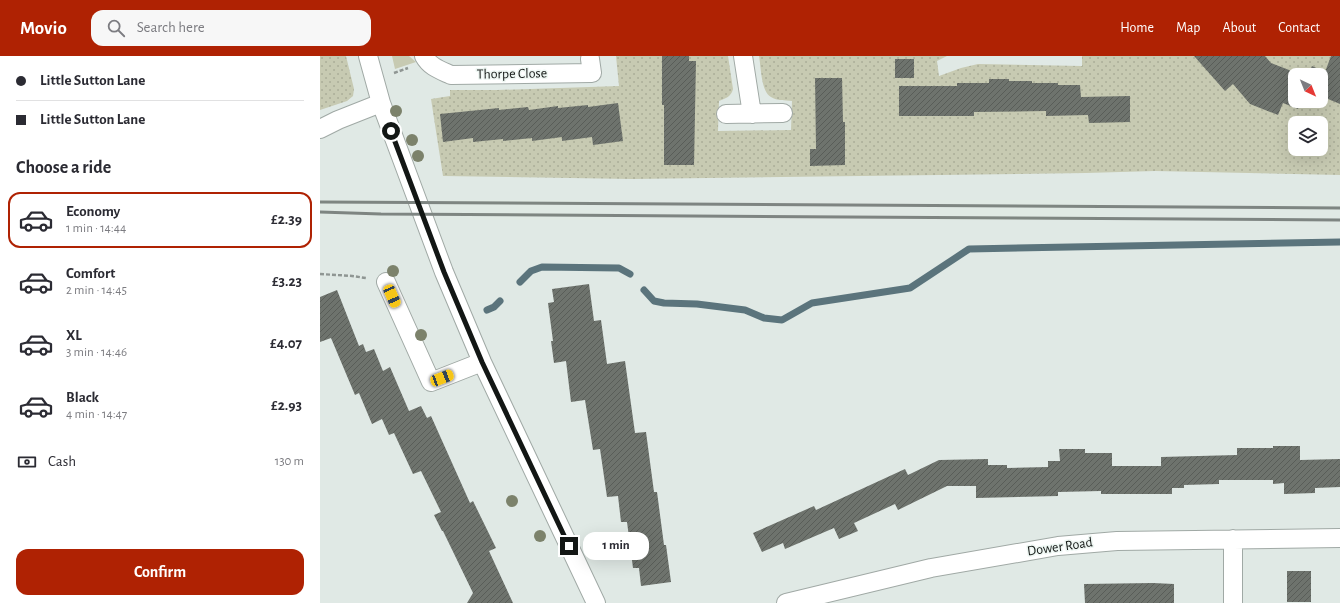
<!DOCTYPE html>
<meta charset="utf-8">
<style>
:root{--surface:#fff;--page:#f7f7f7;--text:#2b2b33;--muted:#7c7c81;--line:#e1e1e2;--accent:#af2203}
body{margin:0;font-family:"Alegreya Sans",sans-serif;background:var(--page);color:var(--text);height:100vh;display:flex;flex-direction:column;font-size:15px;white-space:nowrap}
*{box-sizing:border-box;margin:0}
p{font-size:13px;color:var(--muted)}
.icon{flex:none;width:22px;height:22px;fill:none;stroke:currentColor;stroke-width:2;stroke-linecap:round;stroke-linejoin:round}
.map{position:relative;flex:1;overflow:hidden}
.details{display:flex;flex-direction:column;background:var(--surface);width:320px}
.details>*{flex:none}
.guide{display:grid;align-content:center;height:88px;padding:0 16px;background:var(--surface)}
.needle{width:26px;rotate:137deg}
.tools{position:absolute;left:968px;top:12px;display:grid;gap:8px}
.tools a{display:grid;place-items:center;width:40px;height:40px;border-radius:8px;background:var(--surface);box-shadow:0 4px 16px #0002;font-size:20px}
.end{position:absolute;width:18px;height:18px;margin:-9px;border:5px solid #131715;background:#fff;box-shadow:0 0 0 2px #fff}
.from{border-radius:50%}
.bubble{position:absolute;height:28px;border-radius:12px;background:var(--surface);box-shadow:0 4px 16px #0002;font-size:13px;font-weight:700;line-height:28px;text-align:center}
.car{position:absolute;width:12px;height:24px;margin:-12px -6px;border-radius:5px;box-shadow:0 0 3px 1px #0007;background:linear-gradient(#f5c518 24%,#345 0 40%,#f5c518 0 76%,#345 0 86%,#f5c518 0)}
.guide b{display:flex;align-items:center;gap:14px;height:38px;font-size:15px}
.guide b+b{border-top:1px solid var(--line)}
.guide i{width:10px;height:10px;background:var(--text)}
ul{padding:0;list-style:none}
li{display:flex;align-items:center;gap:12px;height:56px;margin:0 8px 6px;padding:0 8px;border:2px solid transparent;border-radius:12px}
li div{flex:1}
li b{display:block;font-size:15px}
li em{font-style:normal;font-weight:700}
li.current{border-color:var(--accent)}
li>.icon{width:36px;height:36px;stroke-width:1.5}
h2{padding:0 16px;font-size:18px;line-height:48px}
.pay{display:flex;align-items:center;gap:10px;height:44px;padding:0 16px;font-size:15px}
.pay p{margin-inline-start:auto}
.button{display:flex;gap:8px;margin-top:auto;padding:8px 16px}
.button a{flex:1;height:46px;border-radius:12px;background:var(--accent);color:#fff;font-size:16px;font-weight:700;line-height:46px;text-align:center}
header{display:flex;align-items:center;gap:24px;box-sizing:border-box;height:56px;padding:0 20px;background:var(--accent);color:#fff}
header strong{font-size:19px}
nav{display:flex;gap:22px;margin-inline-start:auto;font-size:14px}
.search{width:280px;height:36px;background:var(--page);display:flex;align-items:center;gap:10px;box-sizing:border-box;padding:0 14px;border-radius:12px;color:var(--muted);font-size:15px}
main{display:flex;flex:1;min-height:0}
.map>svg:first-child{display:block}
.grass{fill:#c7cab2}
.park{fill:url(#park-dots);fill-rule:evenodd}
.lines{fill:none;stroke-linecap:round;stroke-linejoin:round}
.stream{stroke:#5b747c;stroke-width:7}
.building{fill:url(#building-hatch)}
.street-casing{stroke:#a0a9a5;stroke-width:20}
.path{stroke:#8f9693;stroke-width:2.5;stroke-dasharray:4 2;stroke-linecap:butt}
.street{stroke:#fff;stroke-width:18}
.rail{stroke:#7e8582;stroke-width:3}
.tree{fill:#7c826b}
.route{stroke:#131715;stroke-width:5}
.labels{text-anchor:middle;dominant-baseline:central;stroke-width:3;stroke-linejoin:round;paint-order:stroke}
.street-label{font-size:14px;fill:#131715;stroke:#eef7f3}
</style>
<header>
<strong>Movio</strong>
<div class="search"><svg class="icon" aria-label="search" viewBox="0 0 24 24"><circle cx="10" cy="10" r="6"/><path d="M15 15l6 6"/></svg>Search here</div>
<nav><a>Home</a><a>Map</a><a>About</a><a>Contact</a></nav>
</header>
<main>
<section class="details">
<div class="guide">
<b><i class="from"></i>Little Sutton Lane</b>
<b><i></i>Little Sutton Lane</b>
</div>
<h2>Choose a ride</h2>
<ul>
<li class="current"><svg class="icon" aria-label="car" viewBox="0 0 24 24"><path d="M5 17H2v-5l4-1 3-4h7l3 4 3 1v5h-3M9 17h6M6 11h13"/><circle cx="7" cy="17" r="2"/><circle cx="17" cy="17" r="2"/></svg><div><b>Economy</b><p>1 min · 14:44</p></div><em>£2.39</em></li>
<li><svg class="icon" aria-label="car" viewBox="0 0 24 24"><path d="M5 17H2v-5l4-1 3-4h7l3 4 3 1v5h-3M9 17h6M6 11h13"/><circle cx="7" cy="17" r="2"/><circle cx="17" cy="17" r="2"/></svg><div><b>Comfort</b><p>2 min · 14:45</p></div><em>£3.23</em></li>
<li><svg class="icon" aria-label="car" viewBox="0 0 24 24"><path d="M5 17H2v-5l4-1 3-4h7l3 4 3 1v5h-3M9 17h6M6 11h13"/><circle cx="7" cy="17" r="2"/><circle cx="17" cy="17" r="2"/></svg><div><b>XL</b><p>3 min · 14:46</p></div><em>£4.07</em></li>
<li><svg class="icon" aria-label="car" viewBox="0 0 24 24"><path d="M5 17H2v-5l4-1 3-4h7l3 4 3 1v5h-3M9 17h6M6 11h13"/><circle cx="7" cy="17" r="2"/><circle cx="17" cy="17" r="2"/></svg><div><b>Black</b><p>4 min · 14:47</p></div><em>£2.93</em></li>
</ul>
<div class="pay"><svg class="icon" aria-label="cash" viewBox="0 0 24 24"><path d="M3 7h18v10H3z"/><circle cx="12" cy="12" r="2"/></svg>Cash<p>130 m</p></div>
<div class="button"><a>Confirm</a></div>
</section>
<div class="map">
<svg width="1020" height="547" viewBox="0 0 1020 547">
<defs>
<pattern id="park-dots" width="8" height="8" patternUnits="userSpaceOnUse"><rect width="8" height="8" fill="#c7cab2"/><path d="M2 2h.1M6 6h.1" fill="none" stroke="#aaad98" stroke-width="1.8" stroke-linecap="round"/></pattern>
<pattern id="building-hatch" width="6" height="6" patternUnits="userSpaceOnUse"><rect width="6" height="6" fill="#6e736d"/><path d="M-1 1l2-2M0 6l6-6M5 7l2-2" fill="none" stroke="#595d58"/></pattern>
</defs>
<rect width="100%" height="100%" fill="#e0e9e5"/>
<path class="grass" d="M72,0H89L96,6L75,13Z"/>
<path class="park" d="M0,0H26L34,33L33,40L27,45L0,54Z
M296,0H408L413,33C411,41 406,42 399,45L398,75L471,74L472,45C465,44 457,45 451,41C441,36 441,11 439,0H627L617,5L619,20L641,12L658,8L762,10V0H1020V119L835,115L766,117L312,123L123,120L111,43L130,40V34H177L299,30ZM975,19H1001V45H975ZM975,67H1001V93H975Z"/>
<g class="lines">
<path class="stream" d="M200,226L211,215L222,211L299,212L310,218
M324,234L334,245L344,247L377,248L425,254L444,262L462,264L492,247L590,232L649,193L1020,186
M167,254L174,251L180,245"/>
</g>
<path class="building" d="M342,0H369V5H376L374,109H344V49H342Z
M874,0H945L951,7L982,19H975V45H981L978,53L963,47L958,59L930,48L913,28L905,35Z
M1011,0H1020V48L1001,40V19H988L992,10L1005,16Z
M575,3H594V22H575Z
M495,22H522L523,66H525V109L490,110V93H496Z
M669,23H689V25H712V27H738V29H760L761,41L810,40V66L769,67L768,59L726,60V55L654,56V60H579V30H637V27H669Z
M298,47L303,85L273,89L272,81L242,85V81L212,85V82L183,85V83L153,86V82L123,86L120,58L179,52V54L208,51L209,54L238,50V52L268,49V51Z
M269,228L274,265L281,264L287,308L305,305L315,377L326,376L334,436H337L344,489H346L351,526L321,530L319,512H313L307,466H301L298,440L287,441L280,393L273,394L265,344L251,346L246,305L234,307L231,285H233L228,247L234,246L232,233Z
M17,234L39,290L43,288L46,296L54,293L63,315L70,311L89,355L101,350L107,362L111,360L150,447L153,445L176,492L169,495L193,547H147L153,537L123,475H122L114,459L121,456L101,415L93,418L74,377L69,379L62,363L52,368L39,337L35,339L11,282L0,286V241Z
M953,390H980V404L1020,403V431L995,432V437L964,438V427L953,428V424H899V428L864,429V432H852V438H781V435L738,436V440L656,442V430H627L578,454L575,448L534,467L538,475L519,483L514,472L465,493L463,487L442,496L433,477L494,450L496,454L585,413L588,419L619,404L668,403V409H687V412L728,411V405H740L739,393H765V397H792V410H841V401L917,399V392H953Z
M967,515H991V546H967Z
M833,527L854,528V547H765L764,528Z"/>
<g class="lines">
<defs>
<path id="street" d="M48,0L61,47L124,216L162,306L276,547
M104,0C110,11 120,14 131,19L272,17L270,3
M423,0L432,58
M406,58L463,57
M0,73L18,64L61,47
M66,226L111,326L162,306
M913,483V547
M466,547L611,512L738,490L797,485L1020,482"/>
</defs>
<use href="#street" class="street-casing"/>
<path class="path" d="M74,17L88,12
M0,218L32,220L46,222"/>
<use href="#street" class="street"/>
<path class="rail" d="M0,146L1020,152
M0,156L61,158L1020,164"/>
</g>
<g class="tree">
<circle cx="76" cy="55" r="6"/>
<circle cx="92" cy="84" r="6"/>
<circle cx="98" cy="100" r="6"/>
<circle cx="73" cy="215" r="6"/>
<circle cx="101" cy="279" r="6"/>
<circle cx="192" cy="445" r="6"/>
<circle cx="220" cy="480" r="6"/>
</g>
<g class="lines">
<path class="route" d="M71,75L124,216L162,306L249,490"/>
</g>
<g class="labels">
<g class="street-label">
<text transform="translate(192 18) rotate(-1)">Thorpe Close</text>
<text transform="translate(740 491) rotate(-8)">Dower Road</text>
</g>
</g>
</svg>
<div class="tools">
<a><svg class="needle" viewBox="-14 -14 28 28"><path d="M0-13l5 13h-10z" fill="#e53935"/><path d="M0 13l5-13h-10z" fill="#7c7c81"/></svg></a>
<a><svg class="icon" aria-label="layers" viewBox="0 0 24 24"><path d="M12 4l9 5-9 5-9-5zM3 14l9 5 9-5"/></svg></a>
</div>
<i class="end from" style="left:71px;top:75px"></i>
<i class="end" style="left:249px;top:490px"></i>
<div class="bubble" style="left:263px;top:476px;width:66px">1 min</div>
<i class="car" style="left:72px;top:240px;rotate:156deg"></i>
<i class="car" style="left:122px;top:322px;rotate:69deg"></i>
</div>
</main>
